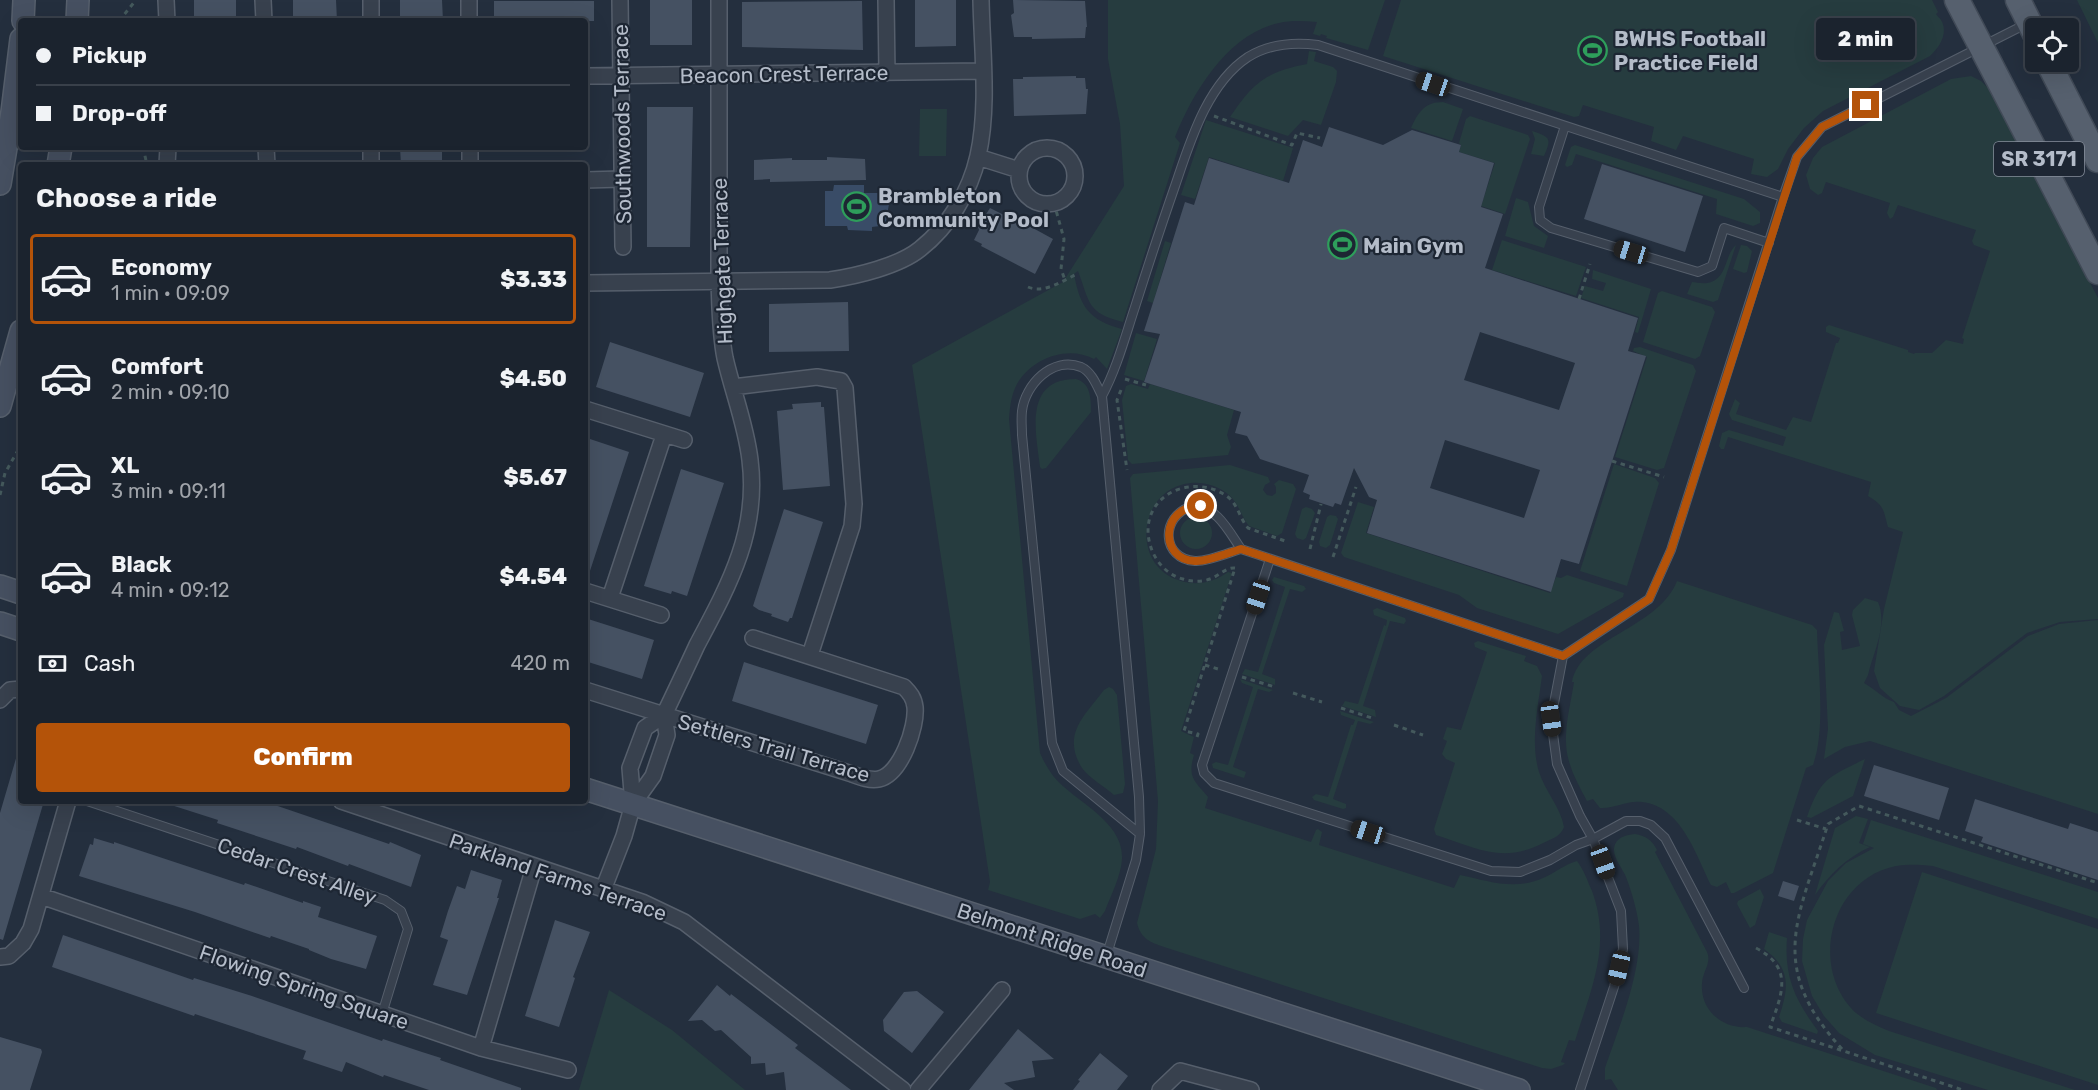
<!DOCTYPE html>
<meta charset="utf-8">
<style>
:root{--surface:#1b232e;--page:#242b36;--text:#f1f3f6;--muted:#a0a4aa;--line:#39404a;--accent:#b45309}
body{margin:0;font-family:Rubik,sans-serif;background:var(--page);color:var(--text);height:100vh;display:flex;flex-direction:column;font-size:22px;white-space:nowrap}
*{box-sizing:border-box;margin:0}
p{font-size:20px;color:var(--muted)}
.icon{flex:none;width:33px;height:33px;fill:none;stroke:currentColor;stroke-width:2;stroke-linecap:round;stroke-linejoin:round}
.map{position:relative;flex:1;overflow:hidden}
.panel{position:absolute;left:18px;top:162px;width:570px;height:642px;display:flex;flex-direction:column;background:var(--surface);border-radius:6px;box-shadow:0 6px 24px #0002,0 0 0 2px var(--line)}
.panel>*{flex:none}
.banner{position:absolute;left:18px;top:18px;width:570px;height:132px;border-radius:6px;box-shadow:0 6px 24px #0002,0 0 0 2px var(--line);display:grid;align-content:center;height:132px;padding:0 18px;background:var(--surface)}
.controls{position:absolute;left:2025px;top:18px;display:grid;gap:12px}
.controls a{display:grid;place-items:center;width:54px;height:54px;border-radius:6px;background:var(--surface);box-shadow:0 6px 24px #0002,0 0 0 2px var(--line);font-size:30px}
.end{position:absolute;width:27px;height:27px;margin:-14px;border:8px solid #b45309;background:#fff;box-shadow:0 0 0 3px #fff}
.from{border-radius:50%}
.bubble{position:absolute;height:42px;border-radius:6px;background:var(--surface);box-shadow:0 6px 24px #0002,0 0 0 2px var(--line);font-size:20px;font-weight:800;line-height:42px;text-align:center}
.car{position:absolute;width:18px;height:36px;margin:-18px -9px;border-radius:8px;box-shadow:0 0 4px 2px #0007;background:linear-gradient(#222 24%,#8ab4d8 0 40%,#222 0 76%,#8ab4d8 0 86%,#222 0)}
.banner b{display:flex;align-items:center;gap:21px;height:57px;font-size:22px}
.banner b+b{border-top:2px solid var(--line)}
.banner i{width:15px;height:15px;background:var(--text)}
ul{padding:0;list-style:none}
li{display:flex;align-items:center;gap:18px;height:90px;margin:0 12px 9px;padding:0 6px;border:3px solid transparent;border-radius:6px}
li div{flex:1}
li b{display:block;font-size:22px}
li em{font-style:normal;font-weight:800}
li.on{border-color:var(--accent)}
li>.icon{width:54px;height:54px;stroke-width:1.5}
h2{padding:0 18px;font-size:27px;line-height:72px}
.pay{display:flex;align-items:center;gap:15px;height:66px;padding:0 18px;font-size:22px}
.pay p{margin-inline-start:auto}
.cta{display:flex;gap:12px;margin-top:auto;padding:12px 18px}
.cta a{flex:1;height:69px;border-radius:6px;background:var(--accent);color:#fff;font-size:24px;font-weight:800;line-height:69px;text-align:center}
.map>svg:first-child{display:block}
.green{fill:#263c3f}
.water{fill:#394c67}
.building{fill:#455162;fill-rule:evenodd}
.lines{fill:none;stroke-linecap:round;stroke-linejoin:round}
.service-casing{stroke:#565f6c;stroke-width:10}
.minor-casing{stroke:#565f6c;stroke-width:18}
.secondary-casing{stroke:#565f6c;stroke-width:24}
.primary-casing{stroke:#414a57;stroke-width:27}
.path{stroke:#44595c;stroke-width:3;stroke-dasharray:4.5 4.5;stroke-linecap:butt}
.service{stroke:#38414e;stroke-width:8}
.minor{stroke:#38414e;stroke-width:15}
.secondary{stroke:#465061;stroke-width:21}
.primary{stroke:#56606e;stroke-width:24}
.route{stroke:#b45309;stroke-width:8}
.labels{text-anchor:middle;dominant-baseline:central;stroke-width:4.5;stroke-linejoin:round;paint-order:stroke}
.shield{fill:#1d2633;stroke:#878f9c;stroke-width:1.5}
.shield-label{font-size:20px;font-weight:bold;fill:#b4bcc9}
.poi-label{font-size:21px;font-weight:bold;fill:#b4bcc9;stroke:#1d2633;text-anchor:start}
.street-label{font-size:21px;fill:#b4bcc9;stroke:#1d2633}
</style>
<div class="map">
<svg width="2098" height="1090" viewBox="0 0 2098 1090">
<rect width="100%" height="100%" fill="#242f3e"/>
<path class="green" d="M1108,0H1385L1368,50L1326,38L1327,36L1321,34L1320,36L1313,34L1317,22C1304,21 1291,20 1279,23C1228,34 1193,92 1175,137L1180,143L1123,322C1087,313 1090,303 1078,271L1074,274C1080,307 1089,320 1122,329L1107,369L1096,357L1094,359C1068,345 1032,358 1017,384C1011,395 1010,407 1009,419L1040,753C1044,762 1048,769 1054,777C1075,802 1124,821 1122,859C1121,876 1111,895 1105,911L1100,918L1095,914L1080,919L988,890L990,882L912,365L1063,282L1124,186L1120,124L1108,59Z
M1401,0H1932L1938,12L1936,14C1938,17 1940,18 1941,20C1949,33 1939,48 1930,56L1823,111L1804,128L1788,149L1778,169L1767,177L1751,174L1754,159L1683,136L1676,150L1651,141L1654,127L1583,105L1579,116L1574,117L1383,56Z
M2077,0H2098V43Z
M1309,51L1316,52L1314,61L1333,67L1337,71L1336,82L1321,125L1303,120L1288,136L1230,117C1253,83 1265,72 1307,64Z
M1971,76L1981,81L1988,88L2098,298V619L2060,622L2027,633L1944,696L1919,710L1900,706L1880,688L1874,671L1884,609L1903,532L1888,527C1883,510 1885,506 1868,496L1871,482L1728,437L1724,449H1721L1719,446L1722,433L1729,430L1783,446L1786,437L1732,420L1729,414L1735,399L1740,403L1736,414L1786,430L1793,417L1811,422L1836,343H1838L1840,338L1826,332V327L1829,325L1908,350V352L1914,354L1915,353H1932L1946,340L1963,344L1964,339L1962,338L1990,251L1974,245L1972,241L1976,230L1898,205L1893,217L1890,219L1887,213L1890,203L1826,182L1822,193L1818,195L1810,189L1806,175L1813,158L1822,147L1951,79Z
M1443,102L1463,109L1452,141L1411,128C1418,113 1424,102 1443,102Z
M920,109H947L946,156H919Z
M1470,116L1528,135L1530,139L1505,214L1481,206L1495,163L1459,152L1461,145L1459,143L1466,119Z
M1206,120L1293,148L1283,181L1209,157L1195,199L1181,195Z
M1532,131C1550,137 1552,138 1544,156L1531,154L1535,139Z
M1575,145L1744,199L1760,212V223L1753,226L1716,214L1717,199L1576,154L1572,165L1567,167L1565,165L1571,147Z
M1516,198L1528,202L1534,226L1548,236L1544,248L1505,236Z
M1502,240L1586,267L1576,296L1492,270Z
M1165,241L1171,243L1153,303L1147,301Z
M1736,245L1718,300L1713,302L1687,294L1692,282C1696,282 1702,284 1707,283C1728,280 1724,255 1736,245Z
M1741,245L1747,246L1752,251L1747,272L1744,273L1733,269Z
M1593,270L1651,289L1638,333L1635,332L1639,317L1581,298L1585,286L1603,291L1606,283L1592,279Z
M1662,291L1712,307L1715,312L1700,356L1695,359L1643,342L1658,293Z
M1136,333L1157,339L1144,381L1124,375Z
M1640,347L1693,365L1696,371L1664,468L1657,470L1615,457L1647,357L1633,351L1634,348Z
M1076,379C1091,383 1091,399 1091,412L1046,468L1042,469L1040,467C1036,433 1023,379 1076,379Z
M1131,384L1148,389L1150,384L1234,410L1227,435L1231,447L1228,455L1132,464L1128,460L1122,400L1126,386Z
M1614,464L1655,478L1659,483L1627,586L1580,571Z
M1230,465L1268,477L1270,482L1265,485L1263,490L1267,495L1272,496L1276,493V487L1274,484L1279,480L1293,484L1296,489L1282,533L1277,536L1249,526C1241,516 1239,504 1229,495C1218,486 1205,482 1191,483C1138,488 1129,566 1181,581C1198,586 1214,582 1228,572L1232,573L1181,731L1194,737L1190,753L1194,755C1187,778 1195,781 1208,797L1205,808L1311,842L1316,830L1318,829L1322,832L1319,845L1454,888L1460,875C1489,881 1514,891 1543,878C1555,873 1565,864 1577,861C1584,870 1587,880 1592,891C1612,945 1591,989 1575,1041L1569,1040L1561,1062L1565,1063L1563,1065L1551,1069L1542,1068L1164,947C1150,942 1141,939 1137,923L1156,849L1158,801L1130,478L1133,474Z
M1358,502L1374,507L1366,533L1550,593L1556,577L1561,578L1567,575L1624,593L1623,597L1558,634L1477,608L1459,595L1344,557L1341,553Z
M1306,507L1312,509L1315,513L1306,538L1303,540L1297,538L1295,534L1302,509Z
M1330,515L1336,516L1338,519L1330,545L1326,548L1320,546L1319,542L1327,517Z
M1180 533a16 16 0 1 1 32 0a16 16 0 1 1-32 0Z
M1274,577L1304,586L1306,589L1302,592L1290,589L1262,674L1275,679V685L1242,674L1245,669L1258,672L1285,587L1274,583L1272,580Z
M1677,581L1812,625L1817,630C1818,669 1826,730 1813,765L1806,768L1773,873L1734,893H1731L1726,882L1717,887L1711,885C1696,855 1681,806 1642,802C1627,800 1614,809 1600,808L1593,799L1587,801C1579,786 1570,770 1567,753C1563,730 1571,703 1574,682H1572C1580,638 1659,628 1677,581Z
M1865,598L1878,602C1888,625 1873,653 1868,675L1864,683C1875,689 1882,698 1894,702L1899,710L1911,716L1946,698L2028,636L2059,624L2098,620V814L1870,741L1845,747L1824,759L1828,729L1824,645L1834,612L1839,613L1844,631L1840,632L1842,650L1860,646L1852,615L1853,610Z
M1377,608L1405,618L1406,621L1404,624L1390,621L1363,706L1375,710L1376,717L1342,706L1345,701L1358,704L1384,625L1386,626L1387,620L1374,615L1373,610Z
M1478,641L1526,656L1524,661L1537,666L1542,676C1538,707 1530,742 1539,772C1545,791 1561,808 1564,827C1561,836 1552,839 1543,843C1502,864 1477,848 1436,835L1434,829L1455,763L1446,759L1442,754L1447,741L1443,739L1447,727L1461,730L1487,652L1475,647L1474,643Z
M1240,679L1273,690L1269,692L1258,689L1233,767L1246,772L1244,778L1213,768L1212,764L1216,762L1228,765L1253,687L1242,683Z
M1109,687L1113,689L1117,695L1125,784L1123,793L1114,795C1105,787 1089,778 1082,768C1061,735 1085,715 1104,690Z
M1340,711L1374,722L1370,724L1358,721L1333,799L1346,804V808L1343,809L1314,800L1312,797L1316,794L1328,797L1351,725H1353L1355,720L1341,715Z
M1865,759L1853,796L1811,818L1807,817C1821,777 1829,777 1865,759Z
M1856,816L1868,819L1859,843L1870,847C1846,858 1830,874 1815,895L1835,828Z
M1871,820L2098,892V919L1933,866C1920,865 1908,864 1896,866C1830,879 1808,968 1856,1013C1866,1021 1877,1026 1889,1031L2075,1090H1988L1875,1055L1839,1033L1824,1016L1812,996L1802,961L1803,939L1807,920L1828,881L1846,863L1874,848L1863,844Z
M1635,834C1646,836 1652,840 1657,850L1655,852L1707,952C1712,963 1702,972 1702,984C1700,1009 1722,1029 1747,1027L1936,1088L1937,1090H1618L1611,1079L1605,1080V1068C1619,1027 1643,969 1639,926C1637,910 1632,893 1626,877C1623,869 1613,858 1614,848C1616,837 1626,835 1635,834Z
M1922,872L2098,929V1085L1876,1013Z
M1760,889L1764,897L1755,925L1750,928L1737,904L1738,901Z
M1769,932L1787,938C1784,977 1795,1000 1818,1031L1817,1034L1782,1022L1779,1017C1789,988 1791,968 1764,949Z
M609,990L672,1030L745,1090H579Z"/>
<path class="water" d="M834,185H864V193H881L889,204L886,221L880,226L872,227V231L848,230L847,226H825V191H833Z"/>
<path class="building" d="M194,0H236V21H194Z
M293,0H336L337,21H293Z
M400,0H442L443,21H400Z
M650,0H692V45H650Z
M915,0H956V46L915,47Z
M1013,0L1085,1L1087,27H1086L1085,38L1032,39V37H1014L1011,15L1014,13Z
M494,1H594V21H494Z
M862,1L863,50L742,47V2Z
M1076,76V78H1085L1086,89H1088L1086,114L1014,116L1013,79H1023V77Z
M647,107H693L690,247H647Z
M1329,127L1383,145L1412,130L1461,145L1459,152L1494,163L1481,207L1503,214L1485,268L1638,318L1628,351L1646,356L1579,564L1561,559L1551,592L1367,533L1377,500L1369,497L1354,468L1341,505L1335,503L1333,507L1309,499L1310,495L1303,492L1309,475L1260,459L1247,436L1235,433L1241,412L1144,382L1160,334L1144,331L1185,202L1194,205L1209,158L1289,183L1303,140L1322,147ZM1480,332L1575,363L1559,410L1464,380ZM1445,440L1540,470L1524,518L1430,488Z
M400,147H442V165H401Z
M827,157L865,159L866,180L770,182V179L754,180V160L792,158V160H827Z
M1602,164L1703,196L1685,252L1584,219Z
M990,208L1008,217L1009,215L1053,239L1035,274L981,246L982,244L974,240L979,230L978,227Z
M848,302L849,351L769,352V304Z
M610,342L704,373L690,417L596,387Z
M821,402V407H824L830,486L783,490L777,411L793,409L792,404Z
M590,439L629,452L588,577H585V454Z
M681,469L724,483L687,596L672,591L671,594L644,586Z
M784,509L823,522L792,618H790L788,622L771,616L772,614L759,610L753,606Z
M585,618L654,640L642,679L585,661Z
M744,662L878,705L866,744L732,701Z
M17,755H21V801H44L3,940L0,939V813Z
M1874,765L1949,788L1939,820L1864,796Z
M1975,799L2068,829L2070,823L2098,832V880L1981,842L1983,837L1965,831Z
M168,801H263L357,833L389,844L390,842L421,855L411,887L349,864L348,866L297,847L296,849L217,823L218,820L168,804Z
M94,838L114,844V842L244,885L245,883L303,903V901L321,907L318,917L377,936L366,969L331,959L309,950V949L271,936L270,938L195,912L79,876L90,844L93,845Z
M471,870L502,880L497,898H499L467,995L433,985L448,940L440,937L448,911L457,886L465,889Z
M1783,881L1799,886L1794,901L1778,896Z
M555,920L590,932L573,977L575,978L559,1027L525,1016Z
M63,935L193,980L194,978L252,996L382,1041L383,1039L422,1052L441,1058L440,1060L521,1088V1090H429L384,1075L383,1077L346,1062L342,1072L303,1059L306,1051L195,1014L194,1016L52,967Z
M717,985L730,996L731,994L798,1045L795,1048L851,1090H786L784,1072L766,1075L765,1063L751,1064V1057L721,1030L715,1031L702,1020L688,1021Z
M917,991L944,1012L912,1053L884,1031L883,1020L904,992Z
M1018,1029L1054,1059L1032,1061L1035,1077L1004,1083L1014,1090H969Z
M0,1037L41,1049L42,1052L30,1090H0Z
M1100,1053L1128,1076L1117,1090H1073L1080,1081L1078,1080Z"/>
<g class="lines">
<defs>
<path id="service" d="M1565,126L1539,207L1540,220L1551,228L1698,272L1712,266L1724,228L1769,243
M1783,197L1797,157L1822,127L2026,24
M1102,396C1117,368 1125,337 1135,307C1148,266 1161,226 1175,186C1190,142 1207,84 1248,57C1269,44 1295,42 1318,45L1783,197L1671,550L1649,599L1563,656L1551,719L1557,764L1580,816L1593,839L1621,911L1623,949L1614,987L1580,1090
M1192,506C1217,506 1228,530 1241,549C1228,553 1207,562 1195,561C1162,559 1159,517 1192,506Z
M1241,549L1563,656
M1270,559L1202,765L1204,773L1214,783L1491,871L1520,872L1550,860L1576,845L1593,839L1626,821H1640L1651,825L1665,838L1744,988
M87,801L385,900L401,911L408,929L382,1014
M1107,954L1136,860L1140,834L1139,797L1102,396C1097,386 1092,372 1081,367C1052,356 1025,385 1022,411C1021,419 1022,427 1022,435L1052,743L1063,771L1140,834"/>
<path id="minor" d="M166,0L167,21
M263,0L264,21
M371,0V21
M469,0V21
M620,0L623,247
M886,0L887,73
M585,76L983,71
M266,147L267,165
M470,147V165
M1019 176a28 28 0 1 1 56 0a28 28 0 1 1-56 0Z
M978,157L1019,170
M167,165L168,147
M371,165V147
M585,180L622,179
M585,283L830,280C857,276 899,266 920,249C949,226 970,192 978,156C989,106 982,51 981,0
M733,387L817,377L841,381L845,388L854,504L852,526L810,655
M585,409L684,440
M585,591L661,615
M610,598L664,435
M585,690L852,774C860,777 870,781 879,779C901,774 917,727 915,707C914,698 910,693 904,687L753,638
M0,700L10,690L21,689
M341,801L642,902L684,922L903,1090
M633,804L630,768L645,728L664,715C675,692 686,669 697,645C729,585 759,531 750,460C746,425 733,393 725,358C720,333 720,307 719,281V0
M603,890L624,836L633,804L653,776L667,735L664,715
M41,896L481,1048L568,1070
M0,957L9,956L23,943L31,929L68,801
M481,1048L534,867
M918,1090L1002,990
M1160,1090L1180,1071L1251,1090"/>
<path id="secondary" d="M23,21L24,0
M77,21L78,0
M58,165L61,147
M0,184L12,112L21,39
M0,406L21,331
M0,586L21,593
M0,623L21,630
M585,789L1519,1090"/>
<path id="primary" d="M1957,0L2098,272
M2018,0L2036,36
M2048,62L2098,160"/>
</defs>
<use href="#service" class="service-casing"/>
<use href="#minor" class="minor-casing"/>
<use href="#secondary" class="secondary-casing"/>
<use href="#primary" class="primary-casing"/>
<path class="path" d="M119,21L136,0
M1214,116L1292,145L1297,133L1320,138
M143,147L147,165
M1054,203L1064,239L1061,269L1065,280
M1028,287C1044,294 1062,281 1077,274
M1579,299L1590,264
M1125,379L1146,385
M1121,390L1117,400L1127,470
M1612,461L1664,477
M0,495L5,473L21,445
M1310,549L1321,504
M1333,557L1356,487
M1235,568C1226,567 1219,576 1210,579C1202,582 1191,582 1183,579C1159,573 1144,545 1149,521C1157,486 1202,477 1228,497C1238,505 1240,519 1248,528L1285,541
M1205,665L1221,670
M1242,677L1275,687
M1293,693L1322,702
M1341,708L1375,719
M1394,725L1423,735
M1197,737L1198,734L1184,731L1235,568
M1797,820L1826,829
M1756,948C1794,968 1782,994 1770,1027L1963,1090
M1842,1049C1766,966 1798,918 1828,824L1859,806L2098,883"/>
<use href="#service" class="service"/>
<use href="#minor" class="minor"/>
<use href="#secondary" class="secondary"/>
<use href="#primary" class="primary"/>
</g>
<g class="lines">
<path class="route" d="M1201,506C1160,506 1159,560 1195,561C1207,562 1228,553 1241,549L1563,656L1649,599L1671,550L1797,157L1822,127L1866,105"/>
</g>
<defs>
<symbol id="stadium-ring" viewBox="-11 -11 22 22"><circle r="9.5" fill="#1d2633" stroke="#2e9e5b" stroke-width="1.5"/><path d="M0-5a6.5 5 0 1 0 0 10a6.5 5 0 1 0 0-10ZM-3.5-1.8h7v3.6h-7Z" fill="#2e9e5b"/></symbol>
</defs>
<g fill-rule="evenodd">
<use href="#stadium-ring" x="1576" y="34" width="33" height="33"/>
<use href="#stadium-ring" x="840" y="190" width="33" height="33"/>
<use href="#stadium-ring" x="1326" y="228" width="33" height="33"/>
</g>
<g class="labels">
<rect class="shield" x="1994" y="142" width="90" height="34" rx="4.5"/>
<g class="shield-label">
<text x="2039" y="159">SR 3171</text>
</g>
<g class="poi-label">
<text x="1614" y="38">BWHS Football<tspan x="1614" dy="24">Practice Field</tspan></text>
<text x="878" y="195">Brambleton<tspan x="878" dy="24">Community Pool</tspan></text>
<text x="1363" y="245">Main Gym</text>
</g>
<g class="street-label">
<text transform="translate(784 74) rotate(-1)">Beacon Crest Terrace</text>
<text transform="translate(622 124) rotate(-91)">Southwoods Terrace</text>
<text transform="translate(722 261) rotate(-92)">Highgate Terrace</text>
<text transform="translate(774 748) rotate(16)">Settlers Trail Terrace</text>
<text transform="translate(297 871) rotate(19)">Cedar Crest Alley</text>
<text transform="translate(558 877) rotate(19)">Parkland Farms Terrace</text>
<text transform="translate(1052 940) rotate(18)">Belmont Ridge Road</text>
<text transform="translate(304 987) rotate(19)">Flowing Spring Square</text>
</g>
</g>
</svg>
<div class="controls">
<a><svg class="icon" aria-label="locate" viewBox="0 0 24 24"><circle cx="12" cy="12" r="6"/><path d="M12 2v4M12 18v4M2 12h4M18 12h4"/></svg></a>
</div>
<i class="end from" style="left:1201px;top:506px"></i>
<i class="end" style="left:1866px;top:105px"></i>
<div class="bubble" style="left:1816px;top:18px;width:99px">2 min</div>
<i class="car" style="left:1433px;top:84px;rotate:289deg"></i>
<i class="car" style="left:1631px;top:252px;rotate:287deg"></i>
<i class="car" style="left:1258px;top:597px;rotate:198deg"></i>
<i class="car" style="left:1551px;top:719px;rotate:172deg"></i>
<i class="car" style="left:1368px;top:832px;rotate:288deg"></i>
<i class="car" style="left:1603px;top:862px;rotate:160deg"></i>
<i class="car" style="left:1619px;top:968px;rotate:193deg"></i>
<div class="banner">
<b><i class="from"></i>Pickup</b>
<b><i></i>Drop-off</b>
</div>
<section class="panel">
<h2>Choose a ride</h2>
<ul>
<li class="on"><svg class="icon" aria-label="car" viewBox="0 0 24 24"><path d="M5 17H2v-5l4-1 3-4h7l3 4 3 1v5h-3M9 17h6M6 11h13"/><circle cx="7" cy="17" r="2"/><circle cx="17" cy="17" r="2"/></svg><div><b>Economy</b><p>1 min · 09:09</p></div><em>$3.33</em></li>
<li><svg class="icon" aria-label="car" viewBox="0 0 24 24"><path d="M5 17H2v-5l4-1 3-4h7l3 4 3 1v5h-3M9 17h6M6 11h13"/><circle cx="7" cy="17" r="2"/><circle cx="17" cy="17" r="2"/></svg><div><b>Comfort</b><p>2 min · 09:10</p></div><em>$4.50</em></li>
<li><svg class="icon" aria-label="car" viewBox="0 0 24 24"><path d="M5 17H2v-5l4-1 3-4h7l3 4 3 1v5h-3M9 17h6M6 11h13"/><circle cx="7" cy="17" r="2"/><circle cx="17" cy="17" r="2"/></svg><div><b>XL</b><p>3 min · 09:11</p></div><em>$5.67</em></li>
<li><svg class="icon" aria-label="car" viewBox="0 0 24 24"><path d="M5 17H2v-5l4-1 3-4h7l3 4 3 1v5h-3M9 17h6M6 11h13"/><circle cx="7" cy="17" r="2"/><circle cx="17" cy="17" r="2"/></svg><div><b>Black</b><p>4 min · 09:12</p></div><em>$4.54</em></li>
</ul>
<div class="pay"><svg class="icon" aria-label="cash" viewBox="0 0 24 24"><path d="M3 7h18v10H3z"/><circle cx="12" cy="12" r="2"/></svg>Cash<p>420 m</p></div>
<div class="cta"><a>Confirm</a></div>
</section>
</div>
